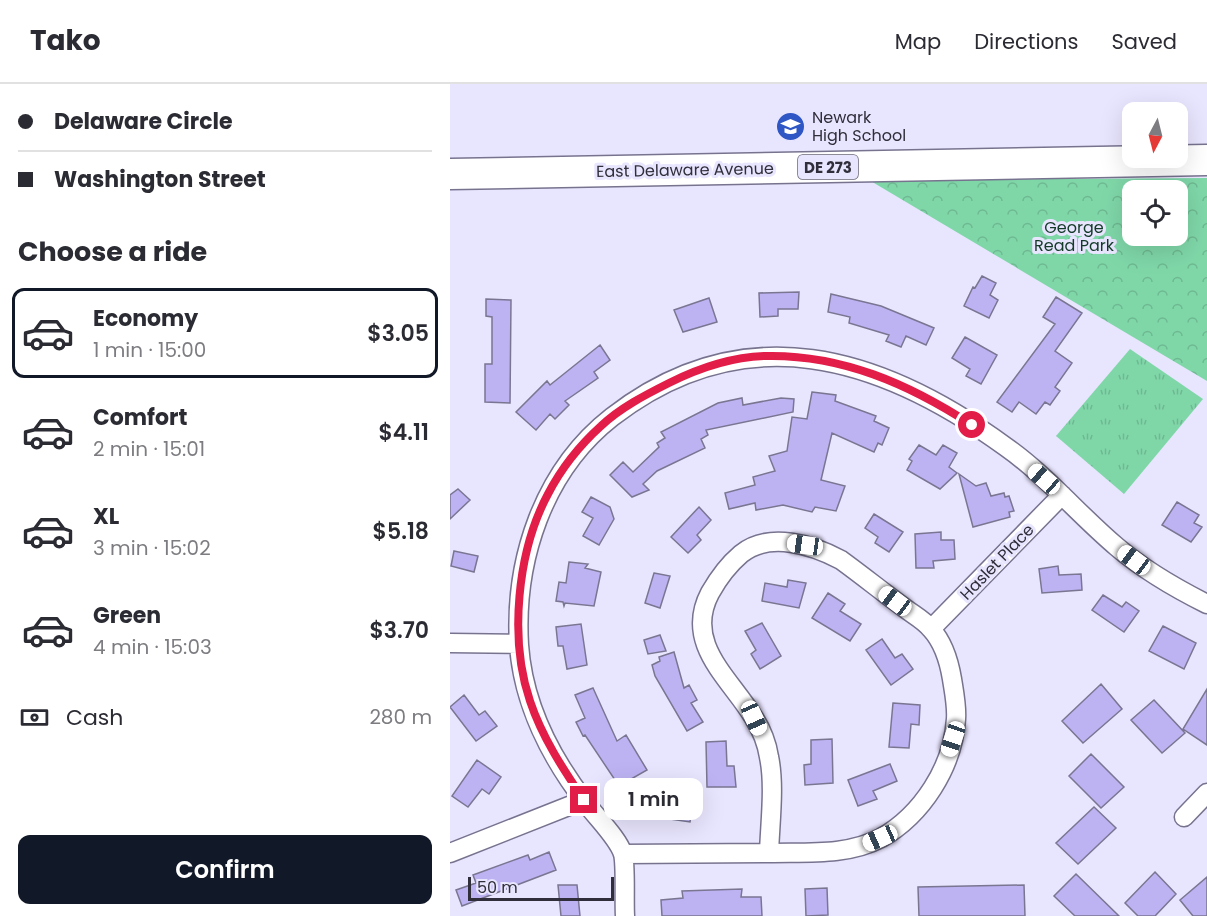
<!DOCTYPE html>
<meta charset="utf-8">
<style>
:root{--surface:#fff;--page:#f7f7f7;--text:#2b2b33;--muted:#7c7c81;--line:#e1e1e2;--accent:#111827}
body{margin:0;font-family:Poppins,sans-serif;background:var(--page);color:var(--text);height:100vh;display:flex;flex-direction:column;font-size:22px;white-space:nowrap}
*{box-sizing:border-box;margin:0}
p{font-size:20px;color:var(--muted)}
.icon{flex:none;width:33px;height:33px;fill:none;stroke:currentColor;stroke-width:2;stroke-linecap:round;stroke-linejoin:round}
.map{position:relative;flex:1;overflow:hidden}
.side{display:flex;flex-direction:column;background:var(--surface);width:450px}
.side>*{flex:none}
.banner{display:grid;align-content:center;height:132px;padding:0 18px;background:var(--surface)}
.needle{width:39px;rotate:187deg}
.tools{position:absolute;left:672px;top:18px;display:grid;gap:12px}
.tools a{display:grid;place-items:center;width:66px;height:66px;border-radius:12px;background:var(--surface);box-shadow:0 6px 24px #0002;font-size:30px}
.scale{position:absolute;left:18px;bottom:15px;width:146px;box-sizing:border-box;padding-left:6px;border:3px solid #302e3a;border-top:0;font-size:16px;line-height:21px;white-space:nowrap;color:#302e3a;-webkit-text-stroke:4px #e8e5fe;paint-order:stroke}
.end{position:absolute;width:27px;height:27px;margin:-14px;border:8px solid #e11d48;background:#fff;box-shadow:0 0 0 3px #fff}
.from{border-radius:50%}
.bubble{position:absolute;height:42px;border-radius:12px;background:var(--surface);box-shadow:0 6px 24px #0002;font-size:20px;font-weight:600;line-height:42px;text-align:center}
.car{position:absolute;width:18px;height:36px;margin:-18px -9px;border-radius:8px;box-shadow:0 0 4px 2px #0007;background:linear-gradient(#fff 24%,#345 0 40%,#fff 0 76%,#345 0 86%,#fff 0)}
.banner b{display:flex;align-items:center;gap:21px;height:57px;font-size:22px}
.banner b+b{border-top:2px solid var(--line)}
.banner i{width:15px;height:15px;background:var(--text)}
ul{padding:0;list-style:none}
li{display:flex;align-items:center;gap:18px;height:90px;margin:0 12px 9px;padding:0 6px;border:3px solid transparent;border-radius:12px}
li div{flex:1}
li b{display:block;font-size:22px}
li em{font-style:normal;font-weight:600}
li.active{border-color:var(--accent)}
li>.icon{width:54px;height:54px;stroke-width:1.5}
h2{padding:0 18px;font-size:27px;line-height:72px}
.pay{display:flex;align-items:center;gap:15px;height:66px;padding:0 18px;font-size:22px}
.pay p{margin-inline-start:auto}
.button{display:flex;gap:12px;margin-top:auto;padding:12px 18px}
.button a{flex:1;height:69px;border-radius:12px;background:var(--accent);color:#fff;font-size:24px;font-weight:600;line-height:69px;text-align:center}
header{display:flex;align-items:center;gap:36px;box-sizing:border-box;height:84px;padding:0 30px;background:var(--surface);border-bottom:2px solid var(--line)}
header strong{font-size:28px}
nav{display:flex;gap:33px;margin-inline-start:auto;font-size:21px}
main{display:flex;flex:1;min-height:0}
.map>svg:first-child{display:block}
.grass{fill:url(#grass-tufts)}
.forest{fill:url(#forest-crowns);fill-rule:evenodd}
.building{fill:#bdb3f3;stroke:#7a7692;stroke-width:1.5}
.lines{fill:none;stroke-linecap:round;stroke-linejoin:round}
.minor-casing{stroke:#77738f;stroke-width:21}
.primary-casing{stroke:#77738f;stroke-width:33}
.minor{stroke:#fff;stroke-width:18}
.primary{stroke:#fff;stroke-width:30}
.route{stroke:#e11d48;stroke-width:8}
.labels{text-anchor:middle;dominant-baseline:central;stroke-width:6;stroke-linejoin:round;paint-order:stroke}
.shield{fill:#e8e5fe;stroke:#676575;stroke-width:1.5}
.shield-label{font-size:15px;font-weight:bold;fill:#302e3a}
.poi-label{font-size:16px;fill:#302e3a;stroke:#e8e5fe;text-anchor:start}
.street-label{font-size:16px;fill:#302e3a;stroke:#e8e5fe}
.park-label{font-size:16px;fill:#133a27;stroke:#e8e5fe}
</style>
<header>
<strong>Tako</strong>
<nav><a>Map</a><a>Directions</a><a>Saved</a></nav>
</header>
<main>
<section class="side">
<div class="banner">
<b><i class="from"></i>Delaware Circle</b>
<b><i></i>Washington Street</b>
</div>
<h2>Choose a ride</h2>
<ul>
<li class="active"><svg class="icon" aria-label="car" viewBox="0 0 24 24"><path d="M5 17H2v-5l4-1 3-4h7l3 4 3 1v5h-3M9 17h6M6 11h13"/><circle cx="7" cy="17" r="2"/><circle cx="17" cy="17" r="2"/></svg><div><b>Economy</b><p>1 min · 15:00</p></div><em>$3.05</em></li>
<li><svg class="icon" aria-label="car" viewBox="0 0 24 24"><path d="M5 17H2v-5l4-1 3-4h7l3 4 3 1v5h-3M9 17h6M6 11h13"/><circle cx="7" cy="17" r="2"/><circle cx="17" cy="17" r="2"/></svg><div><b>Comfort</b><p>2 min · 15:01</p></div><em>$4.11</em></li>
<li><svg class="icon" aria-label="car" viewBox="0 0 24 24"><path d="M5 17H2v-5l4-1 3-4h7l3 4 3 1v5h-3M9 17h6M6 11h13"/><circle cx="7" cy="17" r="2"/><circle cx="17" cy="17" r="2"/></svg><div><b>XL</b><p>3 min · 15:02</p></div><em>$5.18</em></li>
<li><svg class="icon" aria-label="car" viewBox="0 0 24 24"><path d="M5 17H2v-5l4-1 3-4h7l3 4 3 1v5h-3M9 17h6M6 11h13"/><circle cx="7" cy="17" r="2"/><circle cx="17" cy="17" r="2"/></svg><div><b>Green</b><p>4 min · 15:03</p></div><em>$3.70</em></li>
</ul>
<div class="pay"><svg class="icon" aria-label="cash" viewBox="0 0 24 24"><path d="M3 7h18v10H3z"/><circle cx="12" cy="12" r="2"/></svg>Cash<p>280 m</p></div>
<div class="button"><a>Confirm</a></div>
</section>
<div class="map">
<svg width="757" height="832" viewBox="0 0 757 832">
<defs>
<pattern id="grass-tufts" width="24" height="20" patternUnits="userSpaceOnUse" patternTransform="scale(1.5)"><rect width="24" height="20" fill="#7fd7a8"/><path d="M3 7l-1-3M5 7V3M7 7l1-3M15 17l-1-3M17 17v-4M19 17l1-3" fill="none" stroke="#6eb991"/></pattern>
<pattern id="forest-crowns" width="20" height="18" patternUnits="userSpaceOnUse" patternTransform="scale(1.5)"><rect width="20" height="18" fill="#7fd7a8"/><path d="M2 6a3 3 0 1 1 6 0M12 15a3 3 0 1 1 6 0" fill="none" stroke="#6eb991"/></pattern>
</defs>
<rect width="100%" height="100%" fill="#e8e5fe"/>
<path class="grass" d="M680,265L753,315L674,410L606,352Z"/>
<path class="forest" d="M757,94V297L419,96ZM682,106H728V152H682Z"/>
<path class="building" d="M532,192L546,199L540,211L548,216L539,234L514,222L523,203L525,204Z
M349,208L348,225H328V232L310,233L309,209Z
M381,210L431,222L484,244L476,261L456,252L451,263L436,257L439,251L399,239L400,233L378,228Z
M606,213L632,229L605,267L622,279L605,303L610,307L600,321L595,318L586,330L569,318L562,328L547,318L605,240L593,233Z
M259,214L267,238L233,248L224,226Z
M36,215L61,216L60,319L35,318V280H42V233L36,232Z
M515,253L547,271L531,300L516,292L520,285L502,274Z
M150,261L160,276L144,288L148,294L115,317L119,321L105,335L100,330L86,346L66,328L97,297L100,301Z
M362,308L386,311L385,317L426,332L424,337L439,344L432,361L428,359L424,368L382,349L371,396L395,402L386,427L365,423L362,428L333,421L306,426L305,419L279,425L275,409L305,401L303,393L325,387L319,372L337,367L342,333L357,335Z
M292,314L293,321L331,314L344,315L343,328L256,346L258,351L251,355L255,364L207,387L193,400L199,406L182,413L160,391L173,378L183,388L209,363L207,359L215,354L211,348L268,319Z
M469,361L486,371L493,361L507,369L499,383L507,389L490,405L457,386L462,377L459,375Z
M509,390L526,402L536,399L541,412L554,409L555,413L559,412L564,427L559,428L560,433L523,443Z
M8,405L20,416L0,435V411Z
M141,413L160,423L164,435L149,461L133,452L143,434L132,428Z
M727,418L749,431L744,439L752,443L741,458L712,441Z
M249,423L261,436L247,451L251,456L238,469L221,453Z
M424,430L453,448L439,468L425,459L428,453L415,444Z
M491,448V456H504L505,475L483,477L484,484H466L465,450Z
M4,467L28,472L24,488L1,482Z
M119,478L138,480L135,484L151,488L144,522L115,519L114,522L113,518L106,517L109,498L116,499Z
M608,482L609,491L631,490L632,506L592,509L589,485Z
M204,489L220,492L210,524L195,519Z
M338,496L356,499L349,524L312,517L315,499L337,503Z
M378,509L395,520L390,527L411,540L400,557L362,534Z
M653,511L672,523L676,518L689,527L674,548L642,526Z
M312,539L331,572L310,585L301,570L306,566L295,547Z
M131,540L137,581L117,585L113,562H108L106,543Z
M713,542L746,559L734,585L699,567Z
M210,551L216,567L198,570L194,556Z
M432,555L445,574L452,570L463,585L441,601L416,566Z
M224,568L234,604L239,601L247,616L241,619L253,638L237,647L205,592L202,581L210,577L209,573Z
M651,600L672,625L633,659L612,637Z
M143,604L167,657L176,651L197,686L169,702L135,651L133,652L126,638L135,634L125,611Z
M757,605V661L733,645Z
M14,611L29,631L35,627L47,642L26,657L0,623Z
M704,616L735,649L712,669L681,636Z
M443,619L470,621L469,641L461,640L459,664L439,663Z
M382,655L383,699L355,701L354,681L361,680V656Z
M276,657L277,682H284L286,703H257L256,658Z
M641,670L674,703L651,724L619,692Z
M27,676L51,693L39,710L32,705L18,723L2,712Z
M440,680L447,697L423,707L427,715L408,722L398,696Z
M201,701L244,709L240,738L219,735L221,728L197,723Z
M644,723L666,744L628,780L606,759Z
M99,768L106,786L12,822L6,806L26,799L23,791L78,771L80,776Z
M705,788L726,810L705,832H688L675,819Z
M626,790L669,832H625L604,812Z
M757,793V832H743L730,816Z
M108,801H127L130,832H111Z
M574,801L575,832H469L468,803Z
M377,804L378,831L356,832L355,805Z
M292,805L291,813H311L312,832H212L211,816L233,814L232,807Z"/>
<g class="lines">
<defs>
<path id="minor" d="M481,545L612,411
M0,559L69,560
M734,733L757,709
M0,769L134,716
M173,770L319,769C320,739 325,701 319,673C317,660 311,645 304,634C281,595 233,560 260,509C269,493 278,481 291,470C319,447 363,461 391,476C413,492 434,509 456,525C464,531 475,537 481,545C493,558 499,577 502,595C504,608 507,622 506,635C503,683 472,731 431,754C397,772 357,768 319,769
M175,832C174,818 176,781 173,770C168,754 146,733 136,719C101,674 73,619 69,561C64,476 93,387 162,333C295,230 431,272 556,363C597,392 629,431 667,463C694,486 725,504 757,520"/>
<path id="primary" d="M0,90L757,76"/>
</defs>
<use href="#minor" class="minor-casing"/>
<use href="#primary" class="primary-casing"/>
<use href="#minor" class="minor"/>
<use href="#primary" class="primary"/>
</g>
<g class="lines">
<path class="route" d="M134,716C113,685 92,653 80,617C59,555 67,468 98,410C111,385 130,361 151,342C170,324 195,311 219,299C249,284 281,273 315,272C391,270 459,300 522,341"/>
</g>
<defs>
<symbol id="school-disc" viewBox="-11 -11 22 22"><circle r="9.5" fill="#2f56c5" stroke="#e8e5fe"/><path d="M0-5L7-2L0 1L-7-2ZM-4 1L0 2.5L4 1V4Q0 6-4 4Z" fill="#fff"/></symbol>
</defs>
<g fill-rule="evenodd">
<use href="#school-disc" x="324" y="26" width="33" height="33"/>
</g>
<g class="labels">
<rect class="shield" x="348" y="71" width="60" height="24" rx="4.5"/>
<g class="shield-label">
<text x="378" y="83">DE 273</text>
</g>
<g class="poi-label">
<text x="362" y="33">Newark<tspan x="362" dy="18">High School</tspan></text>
</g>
<g class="street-label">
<text transform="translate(235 86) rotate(-1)">East Delaware Avenue</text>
<text transform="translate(547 478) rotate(-46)">Haslet Place</text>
</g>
<g class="park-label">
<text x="624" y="143">George<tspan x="624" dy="18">Read Park</tspan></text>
</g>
</g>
</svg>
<div class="tools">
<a><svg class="needle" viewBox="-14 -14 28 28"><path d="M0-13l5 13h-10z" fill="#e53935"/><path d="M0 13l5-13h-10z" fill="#7c7c81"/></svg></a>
<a><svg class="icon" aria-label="locate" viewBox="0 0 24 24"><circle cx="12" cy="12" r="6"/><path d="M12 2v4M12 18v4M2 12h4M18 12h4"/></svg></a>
</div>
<div class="scale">50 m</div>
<i class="end from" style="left:522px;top:341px"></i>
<i class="end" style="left:134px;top:716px"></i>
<div class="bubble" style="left:154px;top:694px;width:99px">1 min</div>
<i class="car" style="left:594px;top:395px;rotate:311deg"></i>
<i class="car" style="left:355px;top:461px;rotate:278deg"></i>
<i class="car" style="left:684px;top:476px;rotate:307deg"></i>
<i class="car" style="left:445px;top:517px;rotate:307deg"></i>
<i class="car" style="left:304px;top:634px;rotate:156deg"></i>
<i class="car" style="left:503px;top:655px;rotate:199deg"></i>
<i class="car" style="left:430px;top:754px;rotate:246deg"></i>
</div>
</main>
